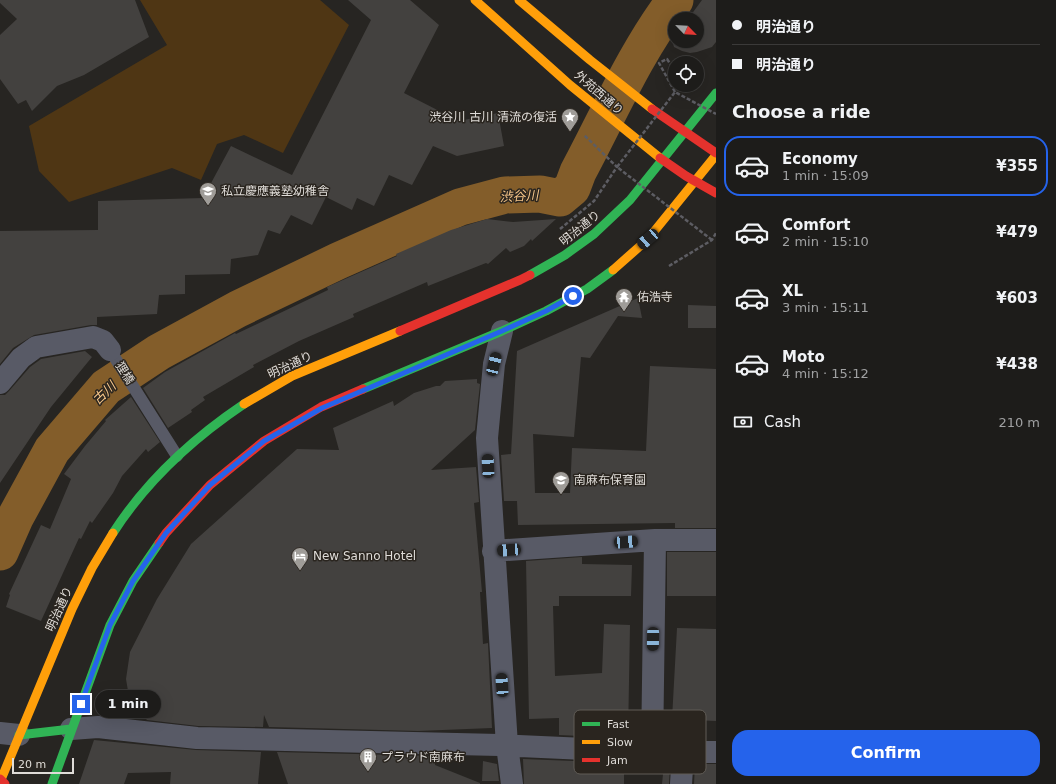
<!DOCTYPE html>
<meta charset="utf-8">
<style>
:root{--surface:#1d1c1a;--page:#252523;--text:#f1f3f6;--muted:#a0a1a2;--line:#3b3a39;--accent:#2563eb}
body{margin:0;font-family:"DejaVu Sans","Noto Sans JP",sans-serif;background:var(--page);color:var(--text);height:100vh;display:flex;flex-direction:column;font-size:15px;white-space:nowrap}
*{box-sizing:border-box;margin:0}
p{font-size:13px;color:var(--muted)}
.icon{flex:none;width:22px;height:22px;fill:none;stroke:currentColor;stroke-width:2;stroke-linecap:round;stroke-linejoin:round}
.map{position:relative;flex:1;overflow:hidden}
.sheet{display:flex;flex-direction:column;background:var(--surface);width:340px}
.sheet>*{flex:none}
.guide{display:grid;align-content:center;height:88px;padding:0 16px;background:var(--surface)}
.needle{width:26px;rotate:115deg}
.tools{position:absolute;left:668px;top:12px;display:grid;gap:8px}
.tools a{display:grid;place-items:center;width:36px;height:36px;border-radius:50%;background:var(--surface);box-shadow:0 4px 16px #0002,0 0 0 1px var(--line);font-size:20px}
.scale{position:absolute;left:12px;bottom:10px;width:62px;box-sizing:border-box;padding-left:4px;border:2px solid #dfdcd8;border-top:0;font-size:11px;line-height:14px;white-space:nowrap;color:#dfdcd8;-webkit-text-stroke:3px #2a251f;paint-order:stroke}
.end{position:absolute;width:18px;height:18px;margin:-9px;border:5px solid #2563eb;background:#fff;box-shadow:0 0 0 2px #fff}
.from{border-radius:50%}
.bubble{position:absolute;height:28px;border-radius:14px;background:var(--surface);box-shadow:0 4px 16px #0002,0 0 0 1px var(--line);font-size:13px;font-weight:600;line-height:28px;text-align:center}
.car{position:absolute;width:12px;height:24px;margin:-12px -6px;border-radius:5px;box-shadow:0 0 3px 1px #0007;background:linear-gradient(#222 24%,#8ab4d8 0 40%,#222 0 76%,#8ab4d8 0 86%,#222 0)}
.guide b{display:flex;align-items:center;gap:14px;height:38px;font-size:15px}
.guide b+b{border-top:1px solid var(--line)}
.guide i{width:10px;height:10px;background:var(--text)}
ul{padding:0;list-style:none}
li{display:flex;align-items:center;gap:12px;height:60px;margin:0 8px 6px;padding:0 8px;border:2px solid transparent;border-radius:16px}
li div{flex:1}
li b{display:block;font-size:15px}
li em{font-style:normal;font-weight:600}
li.active{border-color:var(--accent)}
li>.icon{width:36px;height:36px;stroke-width:1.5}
h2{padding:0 16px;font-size:18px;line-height:48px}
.pay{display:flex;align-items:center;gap:10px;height:44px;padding:0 16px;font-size:15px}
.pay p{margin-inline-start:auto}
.action{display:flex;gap:8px;margin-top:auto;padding:8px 16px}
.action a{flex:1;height:46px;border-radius:16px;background:var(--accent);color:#fff;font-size:16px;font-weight:600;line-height:46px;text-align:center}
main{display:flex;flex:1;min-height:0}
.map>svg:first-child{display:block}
.green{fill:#4f3614}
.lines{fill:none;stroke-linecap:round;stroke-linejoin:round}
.river{stroke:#835d2a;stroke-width:37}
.building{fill:#43413f}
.path{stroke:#5d5d63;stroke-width:2.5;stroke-dasharray:4 2;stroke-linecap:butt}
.lane{stroke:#585a66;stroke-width:12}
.street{stroke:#585a66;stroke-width:22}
.fast{stroke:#30b455;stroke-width:9}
.slow{stroke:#ff9f0a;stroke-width:9}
.jam{stroke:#e5322d;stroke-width:9}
.path-bridge{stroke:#5d5d63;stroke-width:2.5;stroke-dasharray:4 2;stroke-linecap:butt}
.route{stroke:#2563eb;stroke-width:5}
.labels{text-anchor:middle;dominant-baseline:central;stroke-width:3;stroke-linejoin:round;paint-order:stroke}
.street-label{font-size:12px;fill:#dfdcd8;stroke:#2a251f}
.poi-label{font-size:12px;fill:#dfdcd8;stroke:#2a251f;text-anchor:start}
.water-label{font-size:13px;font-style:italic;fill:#f7c689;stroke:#2a251f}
.key{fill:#2a251f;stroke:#605c56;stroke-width:1}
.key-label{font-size:11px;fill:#dfdcd8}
</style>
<main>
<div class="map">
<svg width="716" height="784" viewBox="0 0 716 784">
<rect width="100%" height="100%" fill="#272522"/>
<path class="green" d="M140,0H320L349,25L283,153L244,135L217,144L201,180L172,168L69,202L39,171L29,126L167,45Z"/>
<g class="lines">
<path class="river" d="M0,552L15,518L52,450L106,387L159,352L238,309L338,261L460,207L505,195L540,194L560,198L572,188L578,172C609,114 635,53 675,0"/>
</g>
<path class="building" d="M0,0H135L149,37L84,75L57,86L32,111L26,100L18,104L0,79V35L17,19L0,3Z
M348,0H410L439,25L404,93L459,121L498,113L504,146L457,156L433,146L412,185L389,175L374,206L357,198L352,210L326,197L312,225L291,215L280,234L268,230L258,255L231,259L230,274L185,275V294L159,295L157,314L97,317V325H91L34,335L13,348L0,364V231L98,230V201L203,198L231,146L292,175L371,20Z
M702,0H716V42L712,47L697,52L690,53L682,51L674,47L672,40L675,36V41H697V19H688Z
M487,219L513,222L556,219L532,241L531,239L524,246L510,252L506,248L488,264L486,263L428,286L427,282L353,314L354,317L299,341L253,365L254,367L203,397L205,400L191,410L192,412L168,428L143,388L165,372L235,333L236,334L328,290L327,287L397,256L396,254L451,230Z
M638,298L642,318L618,316L590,358L581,357L574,437L533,434L535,493H570L572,448L646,451L650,366L716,369V528H675V523L518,525L517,501H504L501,455L511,454L517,351Z
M688,305L716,306V328H688Z
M85,351L92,357L51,407L0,483V395H5L9,391L30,367L41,359Z
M477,379V383L480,384L475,430L431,470L476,467L479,502L474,503L482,592H480L483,644L488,643L492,728L418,731L269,727L264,715L263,727L198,726L147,720L135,707L130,699L128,691L126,679L130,652L157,599L191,544L297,449L339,450L333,428L393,401L394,406L414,393L436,386H440L445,381Z
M131,397L160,442L148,452L146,449L122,476L113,493L92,523L90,521L81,539L79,538L41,621L6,607L10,595L9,594L41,525L50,529L71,479L64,474L85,446L106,421L105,420Z
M667,552H716V596H667Z
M582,557V564L632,565L631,596H559V606H553L555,676L602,673L604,624L630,625L628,737H624V738L559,735V718L529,719L526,561Z
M677,628L716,629V721L672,719Z
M94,740L196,750L261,752L258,784H170L171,772L128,773L124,784H79Z
M277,752L435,756V765L480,783V784H288Z
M523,759L624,763V784H524Z
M483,761L497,764L499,781H482Z
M664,764H670L669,784H662Z
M695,764H716V784H694Z"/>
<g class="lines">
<path class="path" d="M675,92L659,63L667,59L675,71
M560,229L594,201L617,167L584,135
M669,266L712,240L716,233"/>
<path class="lane" d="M110,350L177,456"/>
<path class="street" d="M502,331L494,364L487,438L507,745L512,784
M0,383L21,358L36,347L93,337L103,341L110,350
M493,551L655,540H716
M71,729L98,727L197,738L499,745L652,752H716
M0,733L19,735
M652,752L655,540
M681,784L683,752"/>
<path class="fast" d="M530,275L565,255L594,234L630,200L716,93
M363,389L502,331L546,311L587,289L613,270
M113,533C147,480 192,439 244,404
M19,735L71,729
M52,784L110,625L133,581L159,543"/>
<path class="slow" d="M475,0L570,85L660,158
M519,0L590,60L652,109
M613,270L648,239L716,155
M244,404L292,376L400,331
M0,782L72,609L92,568L113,533"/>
<path class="jam" d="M652,109L716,153
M660,158L686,176L716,193
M400,331L520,280L530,275
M159,543L166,533L210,485L264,441L321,407L363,389
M0,779L5,784"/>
<path class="path-bridge" d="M712,240L617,167L675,92L716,114"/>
</g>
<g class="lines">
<path class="route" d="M81,704L110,625L133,581L166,533L210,485L264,441L322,408L502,331L546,311L573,296"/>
</g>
<defs>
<symbol id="sight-pin" viewBox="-11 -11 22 30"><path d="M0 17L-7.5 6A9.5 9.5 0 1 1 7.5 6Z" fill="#9f9c98" stroke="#2a251f"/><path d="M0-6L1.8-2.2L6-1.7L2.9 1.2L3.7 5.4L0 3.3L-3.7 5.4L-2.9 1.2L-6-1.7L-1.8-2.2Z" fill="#fff"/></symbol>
<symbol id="school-pin" viewBox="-11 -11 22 30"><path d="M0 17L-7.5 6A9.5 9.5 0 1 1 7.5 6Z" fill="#9f9c98" stroke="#2a251f"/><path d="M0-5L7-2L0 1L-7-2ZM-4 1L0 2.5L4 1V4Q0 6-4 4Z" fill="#fff"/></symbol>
<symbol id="temple-pin" viewBox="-11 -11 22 30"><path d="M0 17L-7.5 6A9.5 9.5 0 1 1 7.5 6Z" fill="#9f9c98" stroke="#2a251f"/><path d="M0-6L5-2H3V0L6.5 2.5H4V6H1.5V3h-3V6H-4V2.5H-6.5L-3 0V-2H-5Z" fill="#fff"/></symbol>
<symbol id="hotel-pin" viewBox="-11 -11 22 30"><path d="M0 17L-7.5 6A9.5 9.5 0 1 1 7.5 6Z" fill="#9f9c98" stroke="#2a251f"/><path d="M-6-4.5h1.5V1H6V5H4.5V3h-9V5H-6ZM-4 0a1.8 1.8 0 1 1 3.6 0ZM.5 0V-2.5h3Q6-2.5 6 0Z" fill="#fff"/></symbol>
<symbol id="building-pin" viewBox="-11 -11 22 30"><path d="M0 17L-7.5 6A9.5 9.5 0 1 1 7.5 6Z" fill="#9f9c98" stroke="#2a251f"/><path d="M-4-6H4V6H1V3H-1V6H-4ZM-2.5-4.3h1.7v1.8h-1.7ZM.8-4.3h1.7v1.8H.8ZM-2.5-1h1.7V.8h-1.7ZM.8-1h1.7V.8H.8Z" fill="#fff"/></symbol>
</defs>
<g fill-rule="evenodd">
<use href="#sight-pin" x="560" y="107" width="20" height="27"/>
<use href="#school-pin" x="198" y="181" width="20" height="27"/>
<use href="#temple-pin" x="614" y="287" width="20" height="27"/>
<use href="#school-pin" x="551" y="470" width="20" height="27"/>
<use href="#hotel-pin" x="290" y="546" width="20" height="27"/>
<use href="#building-pin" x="358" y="747" width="20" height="27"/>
</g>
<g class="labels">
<g class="street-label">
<text transform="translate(599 93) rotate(41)">外苑西通り</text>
<text transform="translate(580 228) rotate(-39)">明治通り</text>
<text transform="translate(290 365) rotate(-25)">明治通り</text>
<text transform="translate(125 373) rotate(58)">狸橋</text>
<text transform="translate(59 609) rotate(-66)">明治通り</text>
</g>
<g class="poi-label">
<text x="557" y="117" text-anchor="end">渋谷川 古川 清流の復活</text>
<text x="221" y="191">私立慶應義塾幼稚舎</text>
<text x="637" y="297">佑浩寺</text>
<text x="574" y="480">南麻布保育園</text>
<text x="313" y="556">New Sanno Hotel</text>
<text x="381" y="757">プラウド南麻布</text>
</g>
<g class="water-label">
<text transform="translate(519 196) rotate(-3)">渋谷川</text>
<text transform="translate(104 393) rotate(-44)">古川</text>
</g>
</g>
<rect x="574" y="710" width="132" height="64" rx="6" class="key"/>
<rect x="582" y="722" width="18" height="4" fill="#30b455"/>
<rect x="582" y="740" width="18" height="4" fill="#ff9f0a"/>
<rect x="582" y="758" width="18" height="4" fill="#e5322d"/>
<g class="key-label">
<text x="607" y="728">Fast</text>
<text x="607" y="746">Slow</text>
<text x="607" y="764">Jam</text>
</g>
</svg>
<div class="tools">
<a><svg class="needle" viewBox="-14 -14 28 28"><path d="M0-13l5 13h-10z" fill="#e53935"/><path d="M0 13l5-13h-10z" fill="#a0a1a2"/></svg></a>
<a><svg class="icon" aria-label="locate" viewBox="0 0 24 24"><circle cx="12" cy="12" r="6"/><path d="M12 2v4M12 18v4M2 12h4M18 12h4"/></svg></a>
</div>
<div class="scale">20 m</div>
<i class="end from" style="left:573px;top:296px"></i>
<i class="end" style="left:81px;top:704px"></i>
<div class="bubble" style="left:95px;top:690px;width:66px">1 min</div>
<i class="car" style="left:648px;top:239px;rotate:229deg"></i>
<i class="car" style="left:494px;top:364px;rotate:14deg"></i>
<i class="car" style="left:488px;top:466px;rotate:357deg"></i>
<i class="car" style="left:626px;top:542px;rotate:86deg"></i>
<i class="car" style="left:509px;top:550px;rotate:266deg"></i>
<i class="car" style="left:653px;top:639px;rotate:181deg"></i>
<i class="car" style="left:502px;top:685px;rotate:356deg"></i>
</div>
<section class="sheet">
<div class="guide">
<b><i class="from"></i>明治通り</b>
<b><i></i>明治通り</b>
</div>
<h2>Choose a ride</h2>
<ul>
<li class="active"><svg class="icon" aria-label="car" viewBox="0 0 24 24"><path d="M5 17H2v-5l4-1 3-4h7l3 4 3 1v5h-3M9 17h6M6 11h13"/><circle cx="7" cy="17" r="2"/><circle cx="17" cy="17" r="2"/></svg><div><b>Economy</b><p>1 min · 15:09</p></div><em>¥355</em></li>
<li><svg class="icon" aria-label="car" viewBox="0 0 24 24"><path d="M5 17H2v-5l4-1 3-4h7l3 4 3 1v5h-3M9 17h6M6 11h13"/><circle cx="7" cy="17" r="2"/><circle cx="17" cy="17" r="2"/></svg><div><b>Comfort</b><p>2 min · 15:10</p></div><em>¥479</em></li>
<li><svg class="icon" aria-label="car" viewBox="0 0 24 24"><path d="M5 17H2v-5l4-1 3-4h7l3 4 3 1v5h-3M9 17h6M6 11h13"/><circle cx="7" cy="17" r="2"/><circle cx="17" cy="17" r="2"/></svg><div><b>XL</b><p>3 min · 15:11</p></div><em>¥603</em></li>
<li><svg class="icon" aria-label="car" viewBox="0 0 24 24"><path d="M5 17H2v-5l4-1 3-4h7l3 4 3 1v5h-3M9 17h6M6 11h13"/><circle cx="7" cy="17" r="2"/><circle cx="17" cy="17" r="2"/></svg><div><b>Moto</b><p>4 min · 15:12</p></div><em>¥438</em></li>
</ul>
<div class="pay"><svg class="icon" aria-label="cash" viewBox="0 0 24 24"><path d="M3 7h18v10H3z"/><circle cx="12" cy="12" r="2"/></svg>Cash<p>210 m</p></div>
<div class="action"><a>Confirm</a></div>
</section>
</main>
